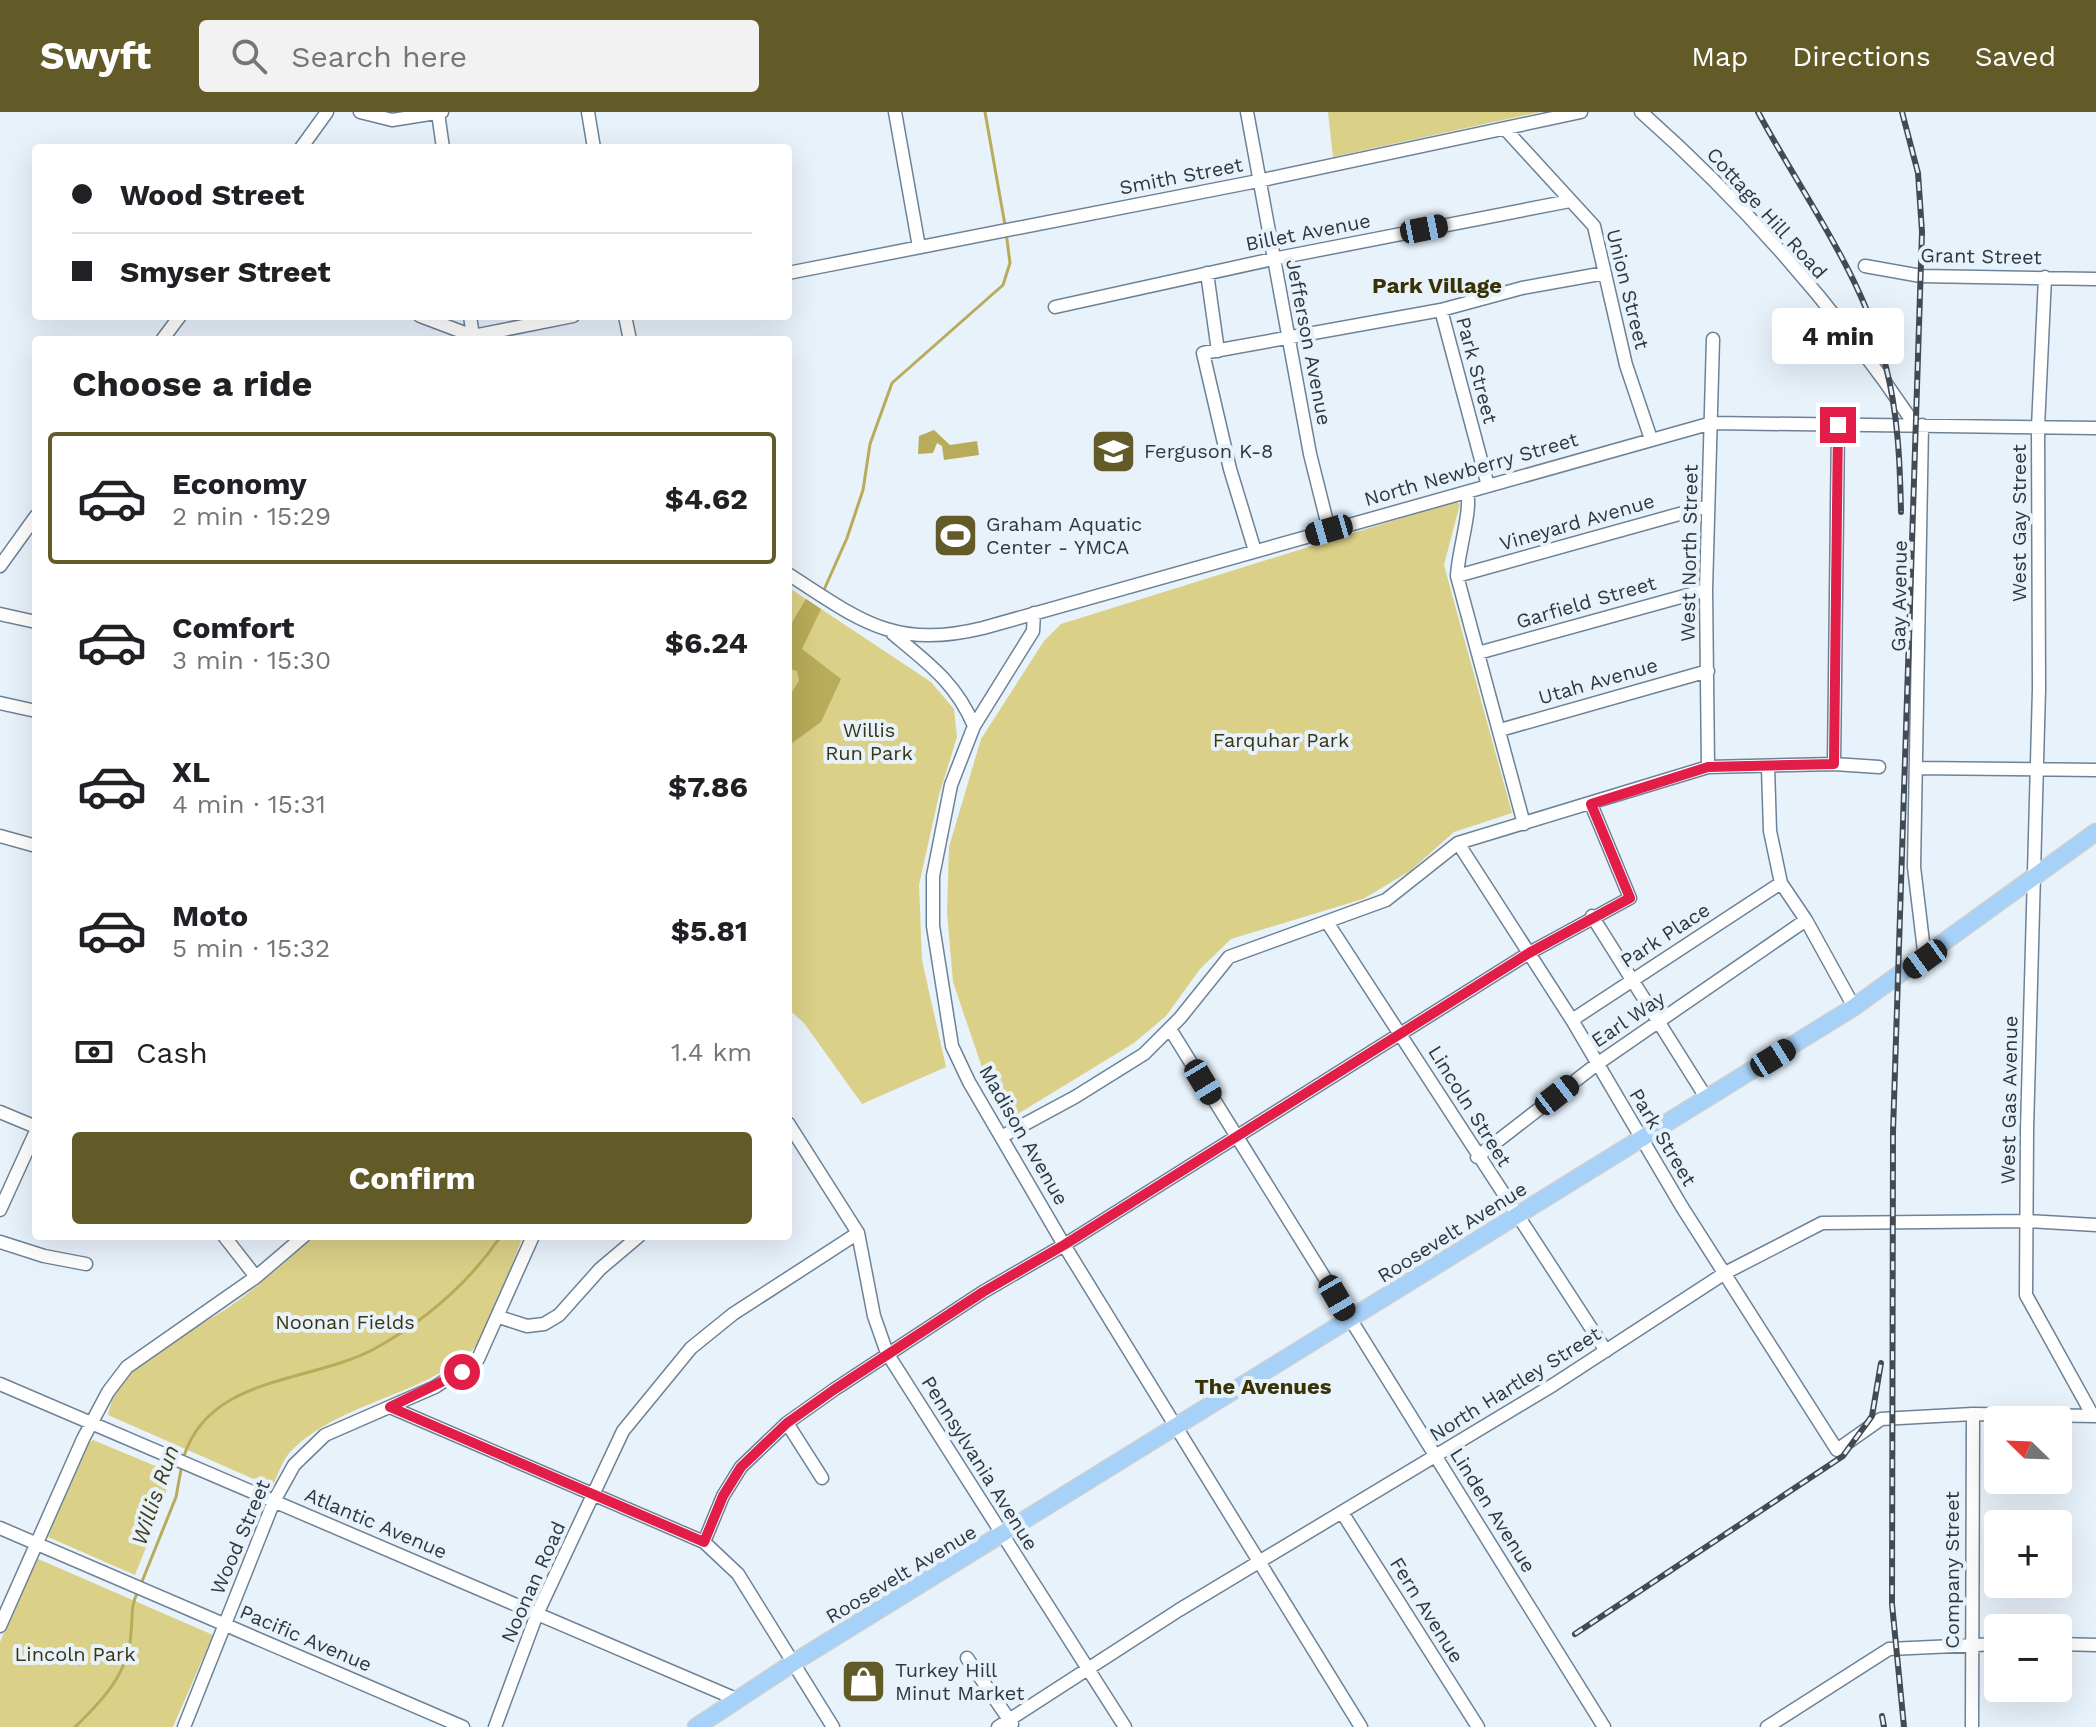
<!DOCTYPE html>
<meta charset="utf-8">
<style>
:root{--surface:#fff;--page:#f2f2f2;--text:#202124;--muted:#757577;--line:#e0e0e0;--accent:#635b27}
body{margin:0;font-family:"Work Sans",sans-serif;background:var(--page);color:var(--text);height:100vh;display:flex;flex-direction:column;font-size:30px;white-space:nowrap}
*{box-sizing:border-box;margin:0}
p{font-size:26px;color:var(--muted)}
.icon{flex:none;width:44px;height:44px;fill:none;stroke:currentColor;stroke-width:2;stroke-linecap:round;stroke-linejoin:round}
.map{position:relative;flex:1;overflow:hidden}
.details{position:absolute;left:32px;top:224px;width:760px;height:904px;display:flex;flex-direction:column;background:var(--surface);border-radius:8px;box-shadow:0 8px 32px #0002}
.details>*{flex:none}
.banner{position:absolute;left:32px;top:32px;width:760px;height:176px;border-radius:8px;box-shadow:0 8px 32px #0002;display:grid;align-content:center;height:176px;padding:0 40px;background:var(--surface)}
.needle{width:52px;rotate:293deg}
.controls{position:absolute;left:1984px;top:1294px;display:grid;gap:16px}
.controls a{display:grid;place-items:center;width:88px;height:88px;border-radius:8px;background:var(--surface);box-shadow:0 8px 32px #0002;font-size:40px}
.end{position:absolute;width:36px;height:36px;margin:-18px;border:10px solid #e11d48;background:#fff;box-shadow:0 0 0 4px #fff}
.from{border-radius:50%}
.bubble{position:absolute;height:56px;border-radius:8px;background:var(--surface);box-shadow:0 8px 32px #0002;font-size:26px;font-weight:700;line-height:56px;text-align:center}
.car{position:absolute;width:24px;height:48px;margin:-24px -12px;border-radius:10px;box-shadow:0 0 6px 2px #0007;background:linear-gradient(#222 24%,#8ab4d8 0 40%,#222 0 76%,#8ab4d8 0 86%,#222 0)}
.banner b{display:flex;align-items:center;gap:28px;height:76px;font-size:30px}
.banner b+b{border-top:2px solid var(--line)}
.banner i{width:20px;height:20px;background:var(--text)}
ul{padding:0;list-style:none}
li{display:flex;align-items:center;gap:24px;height:132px;margin:0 16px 12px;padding:0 24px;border:4px solid transparent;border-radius:8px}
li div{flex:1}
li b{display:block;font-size:30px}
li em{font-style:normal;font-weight:700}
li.current{border-color:var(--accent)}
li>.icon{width:72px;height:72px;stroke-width:1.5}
h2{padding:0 40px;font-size:36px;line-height:96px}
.pay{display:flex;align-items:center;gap:20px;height:88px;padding:0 40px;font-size:30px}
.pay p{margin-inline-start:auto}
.action{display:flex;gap:16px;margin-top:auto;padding:16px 40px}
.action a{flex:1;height:92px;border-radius:8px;background:var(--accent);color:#fff;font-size:32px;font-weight:700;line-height:92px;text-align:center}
header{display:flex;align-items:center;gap:48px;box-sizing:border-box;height:112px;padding:0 40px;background:var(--accent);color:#fff}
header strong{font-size:38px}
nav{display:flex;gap:44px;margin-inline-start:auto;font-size:28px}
.search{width:560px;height:72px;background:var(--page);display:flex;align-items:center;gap:20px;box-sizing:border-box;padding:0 28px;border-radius:8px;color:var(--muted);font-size:30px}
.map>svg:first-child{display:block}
.green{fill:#dbd088}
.water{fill:#b8ab59}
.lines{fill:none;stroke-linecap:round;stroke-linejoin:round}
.stream{stroke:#b8ab59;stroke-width:3}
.minor-casing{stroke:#6d8296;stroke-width:15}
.major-casing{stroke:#cdcfd1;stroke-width:19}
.minor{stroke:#fff;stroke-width:12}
.major{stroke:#a6d1f8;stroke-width:16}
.rail-casing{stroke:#424b54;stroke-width:6}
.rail{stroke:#e8f2fb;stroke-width:3;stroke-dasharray:9;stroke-linecap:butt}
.route{stroke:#e11d48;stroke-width:10}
.labels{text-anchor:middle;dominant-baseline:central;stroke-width:8;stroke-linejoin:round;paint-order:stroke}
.street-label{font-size:20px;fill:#2f3841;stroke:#e8f2fb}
.poi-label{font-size:20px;fill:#2f3841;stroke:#e8f2fb;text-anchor:start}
.park-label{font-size:20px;fill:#3a3410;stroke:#e8f2fb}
.neighbourhood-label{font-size:22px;font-weight:bold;fill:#383206;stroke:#e8f2fb}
.water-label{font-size:22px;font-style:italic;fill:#443f1b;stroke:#e8f2fb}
</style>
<header>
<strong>Swyft</strong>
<div class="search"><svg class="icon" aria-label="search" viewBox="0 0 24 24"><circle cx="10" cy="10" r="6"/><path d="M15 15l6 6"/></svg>Search here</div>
<nav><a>Map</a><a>Directions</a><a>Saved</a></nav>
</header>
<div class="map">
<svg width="2096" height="1615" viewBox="0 0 2096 1615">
<rect width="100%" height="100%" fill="#e8f2fb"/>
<path class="green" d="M1328,0H1540L1333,45Z
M1456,389L1460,392L1444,453L1512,701L1454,720L1410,759L1363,787L1231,827L1200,857L1166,904L1134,931L1006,1009L992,985L953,870L947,800L949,735L981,627L1044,529L1061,512Z
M788,475L931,570L954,597L957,625L939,683L919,773L922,848L946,955L862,992L804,911L788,897Z
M314,1124H523L484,1226C434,1284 348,1285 293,1337C283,1346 278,1363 272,1375L108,1303C120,1247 186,1224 229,1195C258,1175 287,1149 314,1124Z
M93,1328L170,1360L164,1390L135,1463L48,1425L85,1334Z
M36,1446L213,1523L173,1615H0V1530Z"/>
<path class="water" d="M934,318L950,333L977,329L979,343L944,348L942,334L937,331L933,341L918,342L919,324Z
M806,487L821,497L802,537L841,567L821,610L788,634V586L799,569L797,559L788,556V517Z"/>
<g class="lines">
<path class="stream" d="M985,0L1005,113
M823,480L847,426L863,378L870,332L892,271L1003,173L1010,151L1006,120
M184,1344C210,1263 311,1271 374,1237C425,1209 468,1172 501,1124
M141,1472L176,1385L182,1352
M75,1615C102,1589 129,1561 131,1521C133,1505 130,1495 138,1479"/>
<defs>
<path id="minor" d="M360,0L392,8L442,0
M588,0L594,36
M895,0L919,135
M1247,0L1310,342L1329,418
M1641,0C1744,91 1838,199 1915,313
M438,1L443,36
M1506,18L1594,114L1626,253L1651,327
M301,36L327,0
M1865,154L1921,164L2096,167
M788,161L1258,69L1581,0
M1207,161L1218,239
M2045,165L2038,315L2039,577L2027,1018L2026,1183L2093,1304
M1055,195L1273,147L1570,89
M1441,198L1488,374
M420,204L473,224L573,204
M470,204L473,224
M625,204L630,228
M162,228L180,204
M1922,313L1914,755L1925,847
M1467,380C1472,398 1458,440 1457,464L1524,712
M1255,439L1230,357L1203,241L1441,198L1522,176L1605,161
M0,454L36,404
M788,462C860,508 893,538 983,516L1712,311L2096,316
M1457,464L1708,394
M1034,501L1033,519L974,614L951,673L933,764V814L952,934L969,970L1064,1133L1361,1615
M0,502L36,510
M893,522C928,551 956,571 974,614
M1478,541L1706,478
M0,591L36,599
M1500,618L1708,559
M1834,652L1838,313
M1708,655L1706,478L1713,227
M1768,655L1770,719L1781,771L1806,808L1854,895
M1916,656L2096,658
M0,724L36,734
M1458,731L1572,908L1682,1095L1837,1338L1881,1307L1973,1302L2096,1304
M1592,804L1707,987
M1327,810L1606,1239
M1572,908L1781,771
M1170,917L1604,1615
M0,1000L36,1015
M788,1011L858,1121L874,1204L887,1241L1125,1615
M1001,1025L1075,985L1144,942L1180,906L1229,845L1386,788L1458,731L1708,655L1834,652L1879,655
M1477,1045L1597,952L1806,808
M0,1098L36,1019
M224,1124L256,1165
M0,1130L44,1144L86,1152
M499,1205L527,1214L544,1212L559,1203L600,1157L639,1124
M0,1272L736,1587
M390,1295L704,1430L738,1462L833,1615
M787,1311L822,1366
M1343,1402L1478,1615
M0,1416L463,1615
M704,1430L723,1384L741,1355L787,1311L835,1277L983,1180L1064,1133L1529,841L1630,786L1591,692
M0,1514L83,1327L108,1280L127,1255L256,1165L304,1124
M2058,1532L2096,1533
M967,1546L1012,1612
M184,1615L274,1389L294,1353L325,1323L435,1275L478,1247L533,1124
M495,1615L537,1502L623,1319L691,1236L733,1202L858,1121
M998,1615L1179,1498L1553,1273L1725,1161L1822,1111L2027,1109L2096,1113
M1767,1615L1889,1537L1998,1532
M1972,1615L1973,1302"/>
<path id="major" d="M696,1615L793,1551L1854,895L2096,720"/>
</defs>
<use href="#minor" class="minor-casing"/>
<use href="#major" class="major-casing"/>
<use href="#minor" class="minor"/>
<use href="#major" class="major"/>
<defs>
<path id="rail" d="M1758,0C1803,84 1862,161 1886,255C1898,302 1900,351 1901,400
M1902,0L1918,61L1922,120L1893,1020L1892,1492L1904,1615
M1575,1522L1843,1344L1872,1304L1881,1251
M1882,1604L1884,1615"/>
</defs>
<use href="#rail" class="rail-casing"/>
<use href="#rail" class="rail"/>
</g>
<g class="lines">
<path class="route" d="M462,1260L390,1295L704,1430L723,1384L741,1355L787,1311L835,1277L983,1180L1064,1133L1529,841L1630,786L1591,692L1708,655L1834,652L1838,313"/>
</g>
<defs>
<symbol id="school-square" viewBox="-11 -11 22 22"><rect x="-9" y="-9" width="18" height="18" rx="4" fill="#635b27" stroke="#e8f2fb"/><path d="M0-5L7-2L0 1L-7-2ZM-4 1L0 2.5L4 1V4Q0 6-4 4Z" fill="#fff"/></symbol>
<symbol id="stadium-square" viewBox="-11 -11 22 22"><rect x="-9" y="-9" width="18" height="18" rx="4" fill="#635b27" stroke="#e8f2fb"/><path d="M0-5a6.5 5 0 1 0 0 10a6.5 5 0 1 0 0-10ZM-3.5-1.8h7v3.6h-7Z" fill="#fff"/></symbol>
<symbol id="shop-square" viewBox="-11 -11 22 22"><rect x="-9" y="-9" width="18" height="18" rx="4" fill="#635b27" stroke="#e8f2fb"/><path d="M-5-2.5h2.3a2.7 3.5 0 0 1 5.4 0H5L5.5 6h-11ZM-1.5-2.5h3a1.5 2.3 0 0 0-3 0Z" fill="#fff"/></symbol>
</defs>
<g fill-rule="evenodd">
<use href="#school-square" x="1088" y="314" width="51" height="51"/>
<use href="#stadium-square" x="930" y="398" width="51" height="51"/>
<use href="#shop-square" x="838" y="1544" width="51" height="51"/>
</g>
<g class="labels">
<g class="street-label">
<text transform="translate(1181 64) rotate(-11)">Smith Street</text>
<text transform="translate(1767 101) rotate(48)">Cottage Hill Road</text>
<text transform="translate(1308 120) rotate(-11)">Billet Avenue</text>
<text transform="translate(1981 144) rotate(1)">Grant Street</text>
<text transform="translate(1628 177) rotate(76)">Union Street</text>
<text transform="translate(1309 230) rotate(79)">Jefferson Avenue</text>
<text transform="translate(1477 258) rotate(75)">Park Street</text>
<text transform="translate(1471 357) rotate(-16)">North Newberry Street</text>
<text transform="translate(1577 410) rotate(-16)">Vineyard Avenue</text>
<text transform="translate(2019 411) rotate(-90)">West Gay Street</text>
<text transform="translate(1689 441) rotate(-89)">West North Street</text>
<text transform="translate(1899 484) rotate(-89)">Gay Avenue</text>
<text transform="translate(1586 490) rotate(-16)">Garfield Street</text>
<text transform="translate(1598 569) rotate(-16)">Utah Avenue</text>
<text transform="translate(1665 823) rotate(-33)">Park Place</text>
<text transform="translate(1628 907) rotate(-34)">Earl Way</text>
<text transform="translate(2009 988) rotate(-89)">West Gas Avenue</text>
<text transform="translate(1470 994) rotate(58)">Lincoln Street</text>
<text transform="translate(1024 1023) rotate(60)">Madison Avenue</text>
<text transform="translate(1663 1025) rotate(59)">Park Street</text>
<text transform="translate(1452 1120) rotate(-32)">Roosevelt Avenue</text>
<text transform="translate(1515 1272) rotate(-32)">North Hartley Street</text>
<text transform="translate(980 1351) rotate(58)">Pennsylvania Avenue</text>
<text transform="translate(1493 1398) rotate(58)">Linden Avenue</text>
<text transform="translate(376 1411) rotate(23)">Atlantic Avenue</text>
<text transform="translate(240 1425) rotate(-67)">Wood Street</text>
<text transform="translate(1952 1458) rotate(-90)">Company Street</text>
<text transform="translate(901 1462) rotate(-31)">Roosevelt Avenue</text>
<text transform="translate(533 1470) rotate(-66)">Noonan Road</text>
<text transform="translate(1427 1498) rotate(58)">Fern Avenue</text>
<text transform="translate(306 1526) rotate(23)">Pacific Avenue</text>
</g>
<g class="poi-label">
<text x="1144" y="339">Ferguson K-8</text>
<text x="986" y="412">Graham Aquatic<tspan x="986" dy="23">Center - YMCA</tspan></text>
<text x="895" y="1558">Turkey Hill<tspan x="895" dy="23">Minut Market</tspan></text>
</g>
<g class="park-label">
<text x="869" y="618">Willis<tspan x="869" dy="23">Run Park</tspan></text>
<text x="1281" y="628">Farquhar Park</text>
<text x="345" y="1210">Noonan Fields</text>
<text x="75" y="1542">Lincoln Park</text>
</g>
<g class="neighbourhood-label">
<text x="1437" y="173">Park Village</text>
<text x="1263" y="1274">The Avenues</text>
</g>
<g class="water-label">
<text transform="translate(155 1383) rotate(-71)">Willis Run</text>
</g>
</g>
</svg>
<div class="controls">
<a><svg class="needle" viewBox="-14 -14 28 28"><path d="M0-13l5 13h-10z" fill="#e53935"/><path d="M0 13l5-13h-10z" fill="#757577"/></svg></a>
<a>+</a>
<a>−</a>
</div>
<i class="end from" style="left:462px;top:1260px"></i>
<i class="end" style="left:1838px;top:313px"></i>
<div class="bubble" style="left:1772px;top:196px;width:132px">4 min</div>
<i class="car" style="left:1424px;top:117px;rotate:79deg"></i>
<i class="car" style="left:1329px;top:418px;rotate:254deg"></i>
<i class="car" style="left:1925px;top:847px;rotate:234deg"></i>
<i class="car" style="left:1773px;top:946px;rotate:58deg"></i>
<i class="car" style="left:1203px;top:970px;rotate:149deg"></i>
<i class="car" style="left:1557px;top:983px;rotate:52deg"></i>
<i class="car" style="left:1337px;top:1186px;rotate:150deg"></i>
<div class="banner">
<b><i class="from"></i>Wood Street</b>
<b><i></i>Smyser Street</b>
</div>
<section class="details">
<h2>Choose a ride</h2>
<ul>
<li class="current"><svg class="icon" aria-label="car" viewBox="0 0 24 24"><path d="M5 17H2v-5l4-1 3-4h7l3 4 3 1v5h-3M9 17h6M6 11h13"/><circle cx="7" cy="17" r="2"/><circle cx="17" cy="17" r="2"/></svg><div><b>Economy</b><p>2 min · 15:29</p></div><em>$4.62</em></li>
<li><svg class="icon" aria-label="car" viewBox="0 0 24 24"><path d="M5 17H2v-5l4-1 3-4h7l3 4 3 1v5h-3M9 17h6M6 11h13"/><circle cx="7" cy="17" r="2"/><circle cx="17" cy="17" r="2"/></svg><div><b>Comfort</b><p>3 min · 15:30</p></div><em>$6.24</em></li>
<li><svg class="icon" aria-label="car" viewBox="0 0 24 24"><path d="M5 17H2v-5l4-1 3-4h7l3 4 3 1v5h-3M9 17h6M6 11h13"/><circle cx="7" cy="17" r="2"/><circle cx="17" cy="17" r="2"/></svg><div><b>XL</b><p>4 min · 15:31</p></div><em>$7.86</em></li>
<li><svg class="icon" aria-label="car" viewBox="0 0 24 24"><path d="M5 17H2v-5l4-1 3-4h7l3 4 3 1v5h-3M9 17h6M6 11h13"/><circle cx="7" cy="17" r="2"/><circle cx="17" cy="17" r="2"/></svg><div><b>Moto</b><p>5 min · 15:32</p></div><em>$5.81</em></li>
</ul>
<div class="pay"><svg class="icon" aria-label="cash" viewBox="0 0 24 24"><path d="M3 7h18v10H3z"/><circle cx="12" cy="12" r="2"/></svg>Cash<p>1.4 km</p></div>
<div class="action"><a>Confirm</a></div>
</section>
</div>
